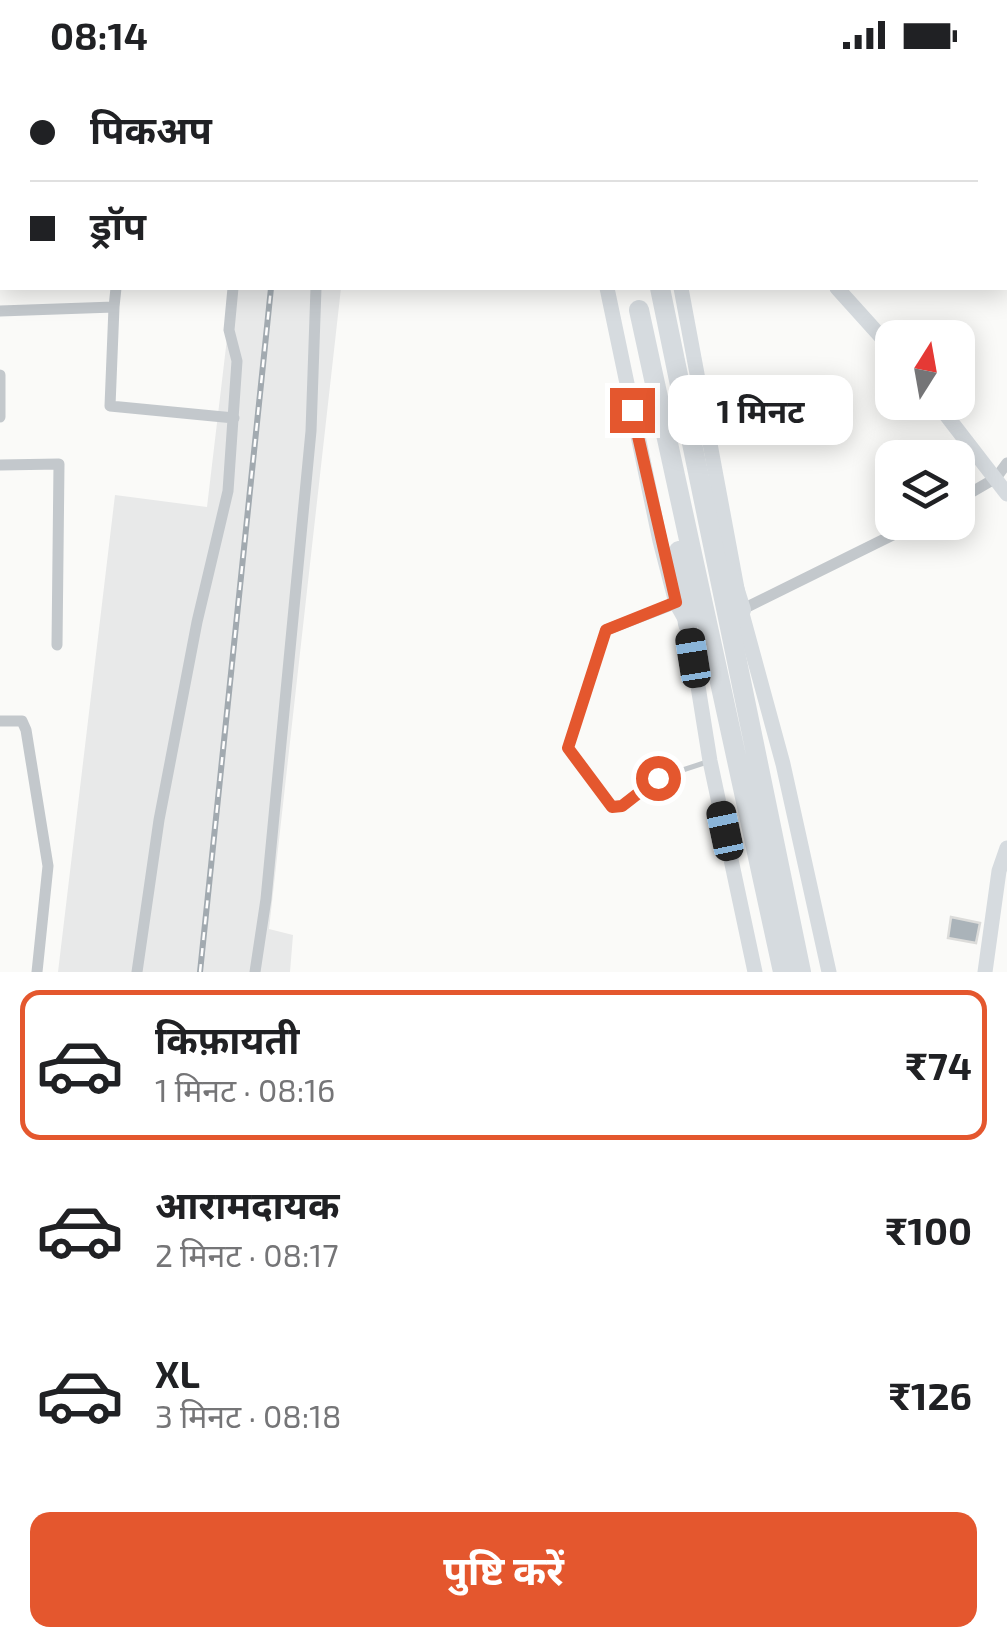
<!DOCTYPE html>
<html lang="hi">
<meta charset="utf-8">
<style>
:root{--surface:#fff;--page:#f6f6f6;--text:#202124;--muted:#757577;--line:#e0e0e0;--accent:#e4572e}
body{margin:0;font-family:"Exo 2","Noto Sans Devanagari",sans-serif;background:var(--page);color:var(--text);height:100vh;display:flex;flex-direction:column;font-size:38px;white-space:nowrap}
*{box-sizing:border-box;margin:0}
p{font-size:32px;color:var(--muted)}
.icon{flex:none;width:55px;height:55px;fill:none;stroke:currentColor;stroke-width:2;stroke-linecap:round;stroke-linejoin:round}
.map{position:relative;height:902px;overflow:hidden}
.sheet{display:flex;flex-direction:column;background:var(--surface);flex:1}
.sheet>*{flex:none}
.guide{position:absolute;left:0px;top:0px;width:1008px;height:220px;box-shadow:0 5px 25px #0003;display:grid;align-content:center;height:220px;padding:0 30px;background:var(--surface)}
.needle{width:65px;rotate:11deg}
.fabs{position:absolute;left:875px;top:250px;display:grid;gap:20px}
.fabs a{display:grid;place-items:center;width:100px;height:100px;border-radius:20px;background:var(--surface);box-shadow:0 5px 25px #0003;font-size:50px}
.end{position:absolute;width:45px;height:45px;margin:-22px;border:12px solid #e4572e;background:#fff;box-shadow:0 0 0 5px #fff}
.from{border-radius:50%}
.bubble{position:absolute;height:70px;border-radius:20px;background:var(--surface);box-shadow:0 5px 25px #0003;font-size:32px;font-weight:700;line-height:70px;text-align:center}
.car{position:absolute;width:30px;height:60px;margin:-30px -15px;border-radius:12px;box-shadow:0 0 8px 2px #0007;background:linear-gradient(#222 24%,#8ab4d8 0 40%,#222 0 76%,#8ab4d8 0 86%,#222 0)}
.guide b{display:flex;align-items:center;gap:35px;height:95px;font-size:38px}
.guide b+b{border-top:2px solid var(--line)}
.guide i{width:25px;height:25px;background:var(--text)}
ul{padding:18px 0 0;list-style:none}
li{display:flex;align-items:center;gap:30px;height:150px;margin:0 20px 15px;padding:0 10px;border:5px solid transparent;border-radius:20px}
li div{flex:1}
li b{display:block;font-size:38px}
li em{font-style:normal;font-weight:700}
li.active{border-color:var(--accent)}
li>.icon{width:90px;height:90px;stroke-width:1.5}
.primary-button{display:flex;gap:20px;margin-top:auto;padding:20px 30px}
.primary-button a{flex:1;height:115px;border-radius:20px;background:var(--accent);color:#fff;font-size:40px;font-weight:700;line-height:115px;text-align:center}
.status{display:flex;justify-content:space-between;align-items:center;height:70px;padding:0 50px;background:var(--surface);direction:ltr}
.status svg{height:28px;fill:currentColor}
.map>svg:first-child{display:block}
.built{fill:#e8e9e9}
.building{fill:#aab3b9;stroke:#dcdcda;stroke-width:2.5}
.lines{fill:none;stroke-linecap:round;stroke-linejoin:round}
.lane{stroke:#c3c8cc;stroke-width:5}
.street{stroke:#c3c8cc;stroke-width:11}
.secondary{stroke:#d6dbdf;stroke-width:15}
.highway{stroke:#d6dbdf;stroke-width:20}
.rail-casing{stroke:#a2aab0;stroke-width:6}
.rail{stroke:#fff;stroke-width:2.5;stroke-dasharray:8;stroke-linecap:butt}
.route{stroke:#e4572e;stroke-width:12}
</style>
<div class="status"><b>08:14</b><svg viewBox="0 0 49 12"><path d="M0 12V9h3v3zM5 12V6h3v6zM10 12V3h3v9zM15 12V0h3v12zM26 1h20v11H26zM47 4h2v5h-2z"/></svg></div>
<div class="map">
<svg width="1007" height="902" viewBox="0 0 1007 902">
<rect width="100%" height="100%" fill="#fafaf8"/>
<path class="built" d="M259,0H553V2H259Z
M233,218H341L269,859L293,865L290,902H58L115,425L207,437Z"/>
<path class="building" d="M951,847L980,853L976,873L948,868Z"/>
<g class="lines">
<path class="lane" d="M605,562L568,677L607,734L618,738L658,708L707,692"/>
<path class="street" d="M236,0V2
M982,0V2
M45,2V0
M171,2L172,0
M0,22H2
M1005,84L1007,88
M0,131H2
M0,168H2
M114,237L110,336L234,348
M0,241L114,237L116,218
M0,305V347
M0,395L59,394L57,575
M958,430L996,408L1007,393
M741,540L919,452
M606,560L676,533
M0,651H22L26,660L48,796L37,902
M137,902L159,750L197,552L228,421L237,291L229,260L233,218
M255,902L266,829L311,361L316,218"/>
<path class="secondary" d="M562,0V2
M574,0L575,2
M638,0L639,2
M0,149H2
M607,218L660,471L676,533L688,554L710,691L755,902
M681,218L741,540L783,694L829,902
M837,218L892,279
M936,332L1007,424
M985,902L999,801L1007,778"/>
<path class="highway" d="M593,0V2
M618,0L619,2
M660,218L801,902
M639,240L783,902
M679,481L688,554
M729,502L741,540"/>
<defs>
<path id="rail" d="M281,2V0
M200,902L271,218"/>
</defs>
<use href="#rail" class="rail-casing"/>
<use href="#rail" class="rail"/>
</g>
<g class="lines">
<path class="route" d="M632,340L676,532L606,560L568,678L612,737L622,736L658,708"/>
</g>
</svg>
<div class="fabs">
<a><svg class="needle" viewBox="-14 -14 28 28"><path d="M0-13l5 13h-10z" fill="#e53935"/><path d="M0 13l5-13h-10z" fill="#757577"/></svg></a>
<a><svg class="icon" aria-label="layers" viewBox="0 0 24 24"><path d="M12 4l9 5-9 5-9-5zM3 14l9 5 9-5"/></svg></a>
</div>
<i class="end from" style="left:658px;top:708px"></i>
<i class="end" style="left:632px;top:340px"></i>
<div class="bubble" style="left:668px;top:305px;width:185px">1 मिनट</div>
<i class="car" style="left:693px;top:588px;rotate:351deg"></i>
<i class="car" style="left:725px;top:761px;rotate:348deg"></i>
<div class="guide">
<b><i class="from"></i>पिकअप</b>
<b><i></i>ड्रॉप</b>
</div>
</div>
<section class="sheet">
<ul>
<li class="active"><svg class="icon" aria-label="car" viewBox="0 0 24 24"><path d="M5 17H2v-5l4-1 3-4h7l3 4 3 1v5h-3M9 17h6M6 11h13"/><circle cx="7" cy="17" r="2"/><circle cx="17" cy="17" r="2"/></svg><div><b>किफ़ायती</b><p>1 मिनट · 08:16</p></div><em>₹74</em></li>
<li><svg class="icon" aria-label="car" viewBox="0 0 24 24"><path d="M5 17H2v-5l4-1 3-4h7l3 4 3 1v5h-3M9 17h6M6 11h13"/><circle cx="7" cy="17" r="2"/><circle cx="17" cy="17" r="2"/></svg><div><b>आरामदायक</b><p>2 मिनट · 08:17</p></div><em>₹100</em></li>
<li><svg class="icon" aria-label="car" viewBox="0 0 24 24"><path d="M5 17H2v-5l4-1 3-4h7l3 4 3 1v5h-3M9 17h6M6 11h13"/><circle cx="7" cy="17" r="2"/><circle cx="17" cy="17" r="2"/></svg><div><b>XL</b><p>3 मिनट · 08:18</p></div><em>₹126</em></li>
</ul>
<div class="primary-button"><a>पुष्टि करें</a></div>
</section>
